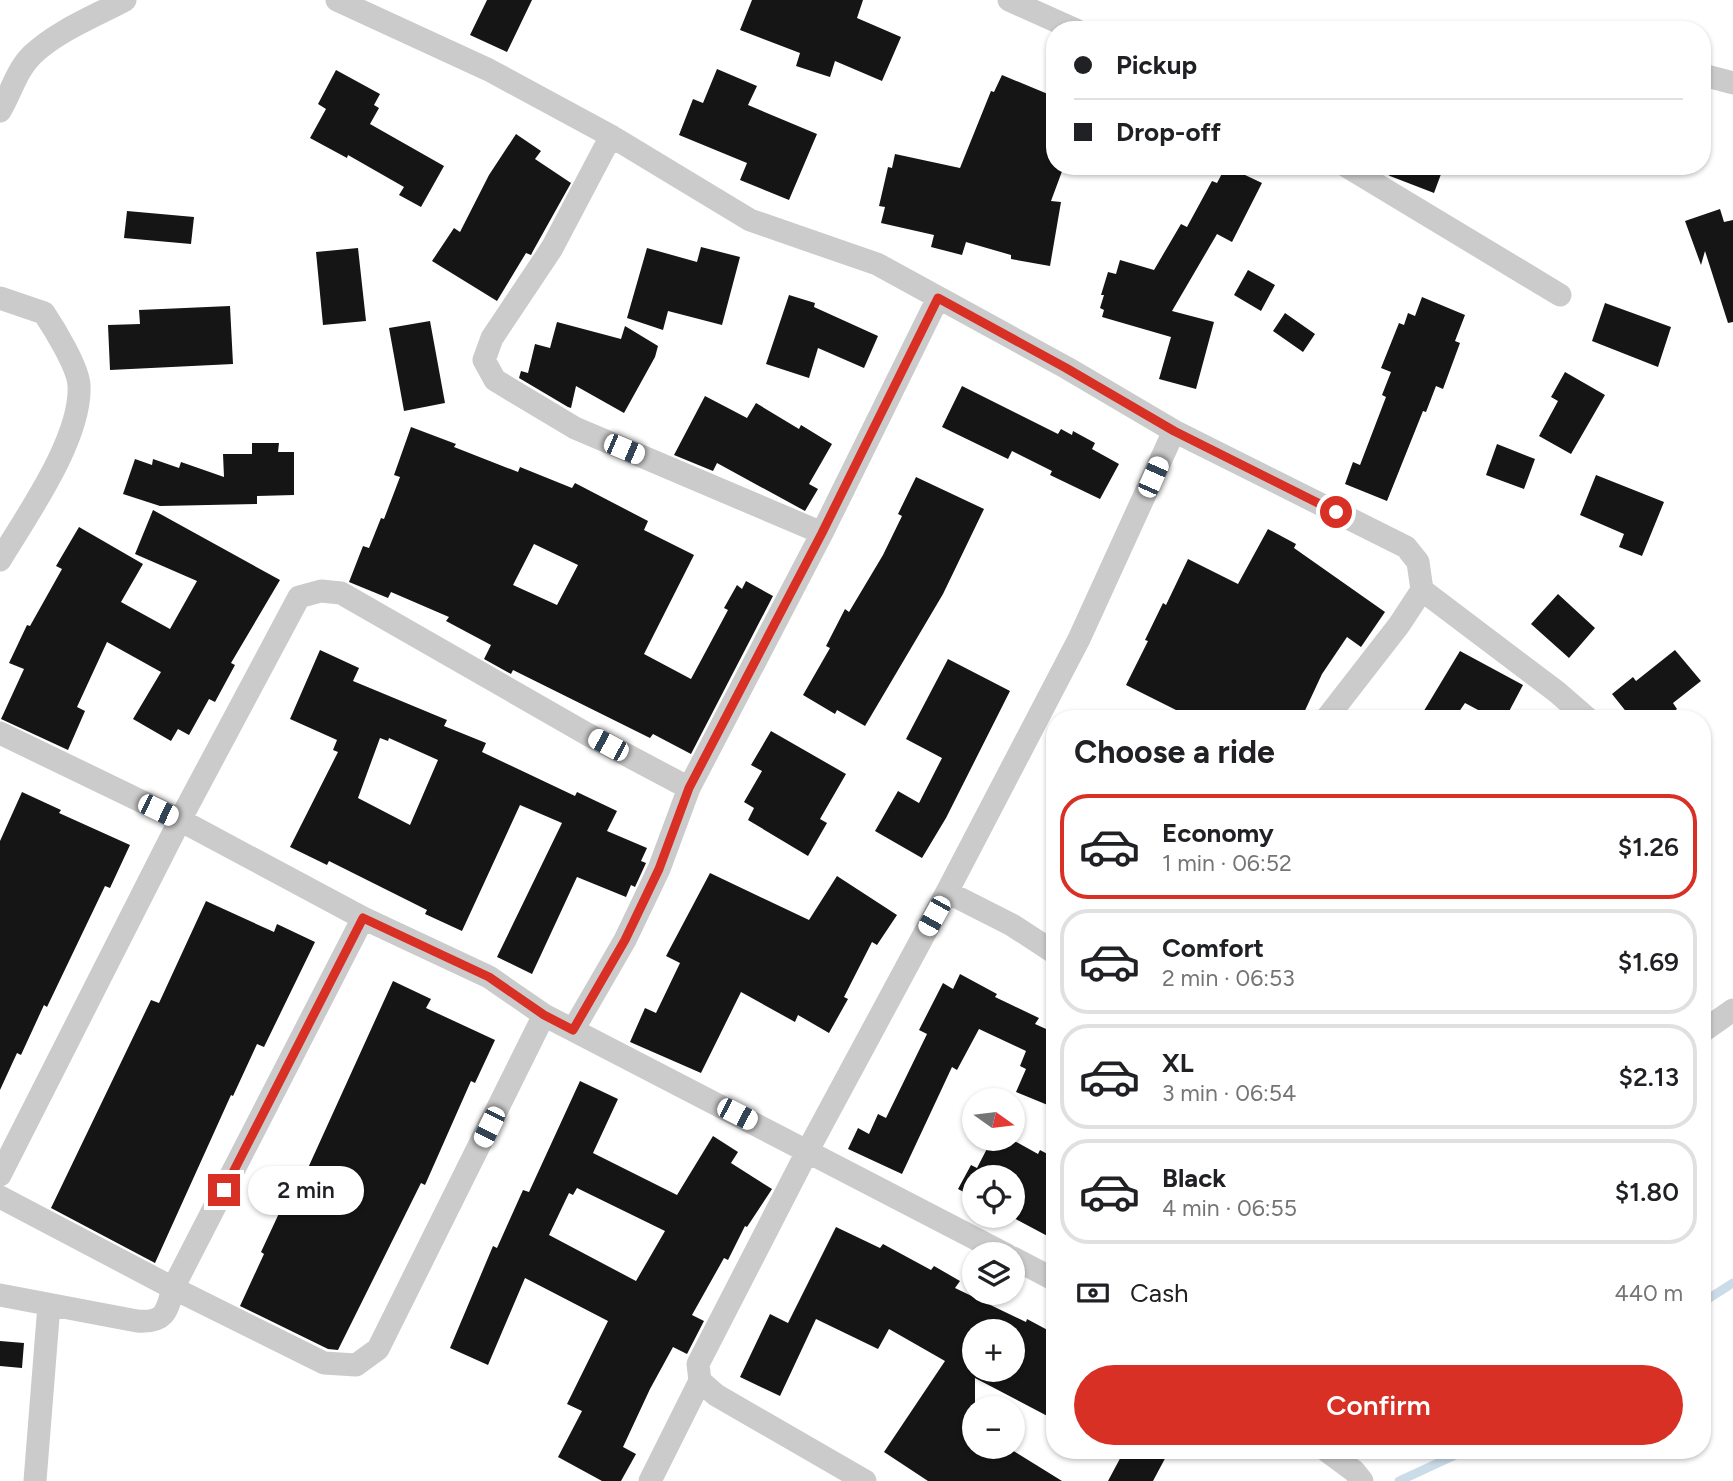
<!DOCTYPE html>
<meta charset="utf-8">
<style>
:root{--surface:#fff;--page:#f6f6f6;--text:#202124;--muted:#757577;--line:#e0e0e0;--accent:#d93025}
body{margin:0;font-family:Figtree,sans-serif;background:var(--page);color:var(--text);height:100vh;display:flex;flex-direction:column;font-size:26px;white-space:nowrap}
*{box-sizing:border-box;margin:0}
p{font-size:23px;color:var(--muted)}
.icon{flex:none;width:38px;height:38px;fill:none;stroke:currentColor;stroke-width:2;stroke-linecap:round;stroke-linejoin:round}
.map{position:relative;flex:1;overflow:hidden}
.sheet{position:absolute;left:1046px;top:710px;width:665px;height:749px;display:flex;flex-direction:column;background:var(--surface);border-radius:28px;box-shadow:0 2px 5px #0004}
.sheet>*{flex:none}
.banner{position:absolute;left:1046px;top:21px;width:665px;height:154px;border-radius:28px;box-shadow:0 2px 5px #0004;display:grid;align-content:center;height:154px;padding:0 28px;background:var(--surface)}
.needle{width:46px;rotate:104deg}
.tools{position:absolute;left:962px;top:1088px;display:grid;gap:14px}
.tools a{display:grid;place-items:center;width:63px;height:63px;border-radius:50%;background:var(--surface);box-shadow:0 2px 5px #0004;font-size:35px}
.end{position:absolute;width:32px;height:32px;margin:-16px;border:9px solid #d93025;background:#fff;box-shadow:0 0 0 4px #fff}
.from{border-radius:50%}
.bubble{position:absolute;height:49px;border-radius:24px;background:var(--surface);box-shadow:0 2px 5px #0004;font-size:23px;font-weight:600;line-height:49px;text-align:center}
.car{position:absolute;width:21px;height:42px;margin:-21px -10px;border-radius:9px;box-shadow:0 0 5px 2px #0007;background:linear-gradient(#fff 24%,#345 0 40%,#fff 0 76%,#345 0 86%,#fff 0)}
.banner b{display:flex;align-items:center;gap:24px;height:66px;font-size:26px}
.banner b+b{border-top:2px solid var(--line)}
.banner i{width:18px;height:18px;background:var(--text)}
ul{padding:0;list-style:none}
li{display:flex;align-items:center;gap:21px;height:105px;margin:0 14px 10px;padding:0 14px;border:4px solid var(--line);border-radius:28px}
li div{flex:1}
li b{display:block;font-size:26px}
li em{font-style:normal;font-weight:600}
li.selected{border-color:var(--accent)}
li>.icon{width:63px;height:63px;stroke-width:1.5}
h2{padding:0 28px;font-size:32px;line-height:84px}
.pay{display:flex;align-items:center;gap:18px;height:77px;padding:0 28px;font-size:26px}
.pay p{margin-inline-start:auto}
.primary-button{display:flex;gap:14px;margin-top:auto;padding:14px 28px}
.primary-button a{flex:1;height:80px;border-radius:42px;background:var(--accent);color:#fff;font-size:28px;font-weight:600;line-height:80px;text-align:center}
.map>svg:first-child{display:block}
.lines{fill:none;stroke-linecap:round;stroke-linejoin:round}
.stream{stroke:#cadce8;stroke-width:9}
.building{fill:#151515;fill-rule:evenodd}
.minor{stroke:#cbcbcb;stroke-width:23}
.route{stroke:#d93025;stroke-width:9}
</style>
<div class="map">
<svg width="1733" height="1481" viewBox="0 0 1733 1481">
<rect width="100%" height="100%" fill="#fff"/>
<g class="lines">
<path class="stream" d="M1703,1302L1733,1283
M1399,1481L1464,1451"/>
</g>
<path class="building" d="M487,0H532L507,52L470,35Z
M752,0H863L857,18L901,37L882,81L835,61L830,77L796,66L800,53L740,30Z
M717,69L757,86L748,105L817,134L789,200L740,180L747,163L679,135L693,99L703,103Z
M336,70L380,94L374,105L379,108L370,124L444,166L421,207L399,195L404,187L348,155L347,158L310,138L326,109L318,104Z
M1002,75L1055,97V166H1064L1051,201L1061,202L1050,266L1011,259V255L966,242L962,255L931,247L934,235L881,223L885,207L879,206L888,167L892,168L895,154L960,168L991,91L994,92Z
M516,134L541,151L535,159L571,183L533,251L531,255L526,253L497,301L432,261L454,228L460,232L489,175Z
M1226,166L1262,183L1232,242L1217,234L1172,311L1214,322L1196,389L1159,379L1171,337L1102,317L1104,310L1100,308L1104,295H1101L1108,272L1116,274L1120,260L1154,270L1181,224L1187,227L1212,181L1217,183Z
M1374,166H1444L1434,193L1390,176Z
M1720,209L1724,222L1733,220V322L1728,323L1705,251L1701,265L1685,221Z
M127,211L194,217L191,244L124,238Z
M701,247L740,257L722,325L668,311L663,330L627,318L647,248L697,262Z
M358,248L366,321L323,325L316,252Z
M1248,270L1275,285L1261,311L1234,295Z
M789,295L815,303L814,307L878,336L864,368L818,348L809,378L766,364Z
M1422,297L1465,315L1455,341L1460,343L1443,389L1436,386L1426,412L1423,411L1387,501L1345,484L1353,462L1360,465L1386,397L1382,395L1391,372L1381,368L1399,323L1404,325L1408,313L1415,316Z
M1605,303L1671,327L1658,367L1592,341Z
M230,306L233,364L110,370L108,325L140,324L139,310Z
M1285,313L1315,334L1303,352L1273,331Z
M430,321L445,403L404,411L389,328Z
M557,322L621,339L625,326L658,346L655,357L624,413L576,386L571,408L568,407L519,378L521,371L528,373L535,344L550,348Z
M1565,372L1605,395L1571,454L1539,436L1558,401L1551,397Z
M962,386L1058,434L1061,429L1072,435L1073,431L1095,443L1092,449L1119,464L1100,499L1050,475L1052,471L1012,451L1008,459L942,427Z
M705,396L747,418L756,403L799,429L801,425L832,444L809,484L818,489L805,511L717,463L713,471L674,455Z
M411,427L456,444L454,447L518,472L520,467L572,488L575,483L648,521L644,530L694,555L644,654L691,679L728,610L724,608L737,585L742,589L746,581L773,596L691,754L653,734L650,738L513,670L511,674L484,659L491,645L446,621L449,617L391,592L388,598L349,582L363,546L369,548L381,518L384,519L400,477L394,475ZM534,544L578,565L557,605L513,585Z
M252,443H279L278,452H294V495L257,496V504L160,506L123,494L135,459L152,465L153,459L179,468L181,462L224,477L223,454H252Z
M1497,444L1535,459L1524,489L1486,475Z
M1596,475L1664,502L1642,556L1619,547L1624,534L1580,515Z
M916,477L984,509L943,594L865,726L837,710L835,714L803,695L830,648L826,646L845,609L849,612L883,555L902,516L898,514Z
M153,510L280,580L231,663L235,665L215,702L209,699L189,735L178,729L171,741L133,719L161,672L107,642L77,707L85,711L68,750L1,719L24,669L9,663L27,625L30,626L62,569L56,566L79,527L143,564L121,602L170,629L197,581L135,554Z
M1268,529L1296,544L1294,548L1385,612L1361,647L1347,637L1322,674L1301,719H1194L1126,685L1148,641L1145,640L1163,603L1166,605L1188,559L1238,584Z
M1558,594L1595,628L1569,658L1531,624Z
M320,650L359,668L353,681L447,720L444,726L486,743L482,752L575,796L577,792L617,811L607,831L647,848L641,861L646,863L635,887L631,885L626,897L577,877L532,974L497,957L562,823L520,805L462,931L425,914L427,910L329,861L327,865L290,847L338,752L333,750L337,740L290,719ZM380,738L388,741L389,738L438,760L410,825L358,798Z
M1675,650L1701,681L1673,703L1677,709L1664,719H1632L1612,694L1633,677L1636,681Z
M1460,651L1523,685L1505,719H1495L1465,703L1454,719H1419Z
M948,659L1010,691L946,818L922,858L875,831L898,791L919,803L942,758L906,739Z
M771,731L846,774L820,819L827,823L808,856L748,820L754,808L744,802L762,771L751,765Z
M22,792L61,810L59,813L130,845L110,888L105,886L47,1007L44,1005L21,1055L17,1053L0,1090V841Z
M710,873L809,920L837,876L897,915L877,945L872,942L844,997L848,999L829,1033L798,1015L795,1022L741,992L701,1073L630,1042L645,1008L656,1013L680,963L666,956Z
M206,901L274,932L277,924L315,942L264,1047L257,1044L233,1096L231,1095L155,1263L51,1208L151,1000L159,1003Z
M960,974L997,994L995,997L1039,1018L1035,1024L1055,1033V1108L1016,1092L1026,1069L1020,1066L1026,1051L979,1029L957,1070L952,1067L902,1174L848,1149L858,1128L869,1134L878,1114L886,1118L927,1034L919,1030L943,983L953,989Z
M393,981L431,999L426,1008L495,1040L475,1083L471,1081L425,1185L421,1183L338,1350L328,1349L240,1306L264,1254L261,1252L281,1209L288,1212Z
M580,1081L618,1099L593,1153L677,1195L713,1136L738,1152L731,1163L772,1189L747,1227L745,1226L728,1260L724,1258L692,1315L704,1321L687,1354L673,1347L650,1389L623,1447L636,1454L621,1481H602L558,1457L582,1411L567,1404L608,1321L525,1278L488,1365L450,1348L493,1246L497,1248L523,1190L529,1192ZM577,1188L665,1231L636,1281L549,1235L569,1193L573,1195Z
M992,1139H1011L1038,1154L1040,1150L1055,1158V1240L1010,1216H1013V1178H975V1198L958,1189L971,1165L977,1168Z
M836,1227L880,1248L883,1244L931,1270L934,1266L960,1281L955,1288L1026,1322L1027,1319L1055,1334V1420L975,1378V1447H1007L1062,1481H928L884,1452L945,1361L889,1329L878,1349L816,1319L780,1396L740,1377L770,1314L788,1323ZM975,1332H1013V1370H975Z
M0,1341L24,1343L22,1368L0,1366Z
M1124,1451H1169L1153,1481H1108Z"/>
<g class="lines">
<path class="minor" d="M337,0L489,70L611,136L750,220L877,264L1067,368L1174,431L1406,547L1418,562L1422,590L1399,625L1326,719
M1009,0L1076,30
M1703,75L1733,83
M0,111C11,93 16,71 32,55C57,31 95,16 125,0
M611,136L552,248L492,338L484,360L495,380L575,428L822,533
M1346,166L1560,295
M0,298L44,313C54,328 78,367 79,385C82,438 27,515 0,560
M1422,590L1557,692L1588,719
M0,733L180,820L363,918L489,977L544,1015L1007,1255
M689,788L822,533L938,298
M947,892L1012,925L1055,953
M1703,1031L1733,1010
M0,1175L180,820L299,597L321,591L341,593L587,734L689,788L659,869L625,940L573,1030
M0,1197L173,1288L324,1363L356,1365L378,1349L544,1015
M1013,1258L1055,1280
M0,1295L137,1321C164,1323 167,1313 173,1288L363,918
M1327,1451L1354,1471L1362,1481
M35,1481L49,1305
M650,1481L700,1381
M865,1481L716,1395L700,1381L698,1364L808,1150L947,892L1079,639L1174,431"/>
</g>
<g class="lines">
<path class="route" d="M224,1190L363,918L489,977L544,1015L573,1030L625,940L659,869L689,788L822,533L938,298L1066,368L1174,431L1336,512"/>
</g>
</svg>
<div class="tools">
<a><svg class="needle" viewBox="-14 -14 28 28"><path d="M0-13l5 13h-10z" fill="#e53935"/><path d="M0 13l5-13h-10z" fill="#757577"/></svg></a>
<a><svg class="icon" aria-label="locate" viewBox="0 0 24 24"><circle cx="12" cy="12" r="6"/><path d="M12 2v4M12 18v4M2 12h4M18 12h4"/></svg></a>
<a><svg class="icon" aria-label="layers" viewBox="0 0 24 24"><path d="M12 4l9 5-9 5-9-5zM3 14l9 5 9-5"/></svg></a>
<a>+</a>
<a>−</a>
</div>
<i class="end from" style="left:1336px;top:512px"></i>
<i class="end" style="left:224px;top:1190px"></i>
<div class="bubble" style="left:248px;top:1166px;width:116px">2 min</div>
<i class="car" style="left:624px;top:449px;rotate:113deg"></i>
<i class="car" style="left:1153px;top:477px;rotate:24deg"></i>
<i class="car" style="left:608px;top:745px;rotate:298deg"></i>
<i class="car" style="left:158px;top:810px;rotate:116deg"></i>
<i class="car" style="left:934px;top:916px;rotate:209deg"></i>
<i class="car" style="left:737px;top:1114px;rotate:117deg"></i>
<i class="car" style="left:489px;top:1127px;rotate:206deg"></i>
<div class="banner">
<b><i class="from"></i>Pickup</b>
<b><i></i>Drop-off</b>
</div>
<section class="sheet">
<h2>Choose a ride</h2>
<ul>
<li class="selected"><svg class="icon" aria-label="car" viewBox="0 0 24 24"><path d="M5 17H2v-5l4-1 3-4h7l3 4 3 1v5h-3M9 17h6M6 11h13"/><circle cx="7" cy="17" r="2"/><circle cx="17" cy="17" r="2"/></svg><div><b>Economy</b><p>1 min · 06:52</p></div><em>$1.26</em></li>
<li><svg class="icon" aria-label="car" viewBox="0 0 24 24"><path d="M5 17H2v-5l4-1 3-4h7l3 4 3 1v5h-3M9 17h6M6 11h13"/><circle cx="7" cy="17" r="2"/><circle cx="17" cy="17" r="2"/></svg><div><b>Comfort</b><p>2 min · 06:53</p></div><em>$1.69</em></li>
<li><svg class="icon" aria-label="car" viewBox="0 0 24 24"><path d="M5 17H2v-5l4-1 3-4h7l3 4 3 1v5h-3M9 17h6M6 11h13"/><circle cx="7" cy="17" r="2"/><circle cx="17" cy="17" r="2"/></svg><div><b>XL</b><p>3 min · 06:54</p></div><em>$2.13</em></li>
<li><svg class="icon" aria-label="car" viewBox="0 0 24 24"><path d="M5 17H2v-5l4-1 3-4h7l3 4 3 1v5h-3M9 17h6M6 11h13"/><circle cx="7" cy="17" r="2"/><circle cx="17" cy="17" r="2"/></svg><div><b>Black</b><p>4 min · 06:55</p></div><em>$1.80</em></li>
</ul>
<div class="pay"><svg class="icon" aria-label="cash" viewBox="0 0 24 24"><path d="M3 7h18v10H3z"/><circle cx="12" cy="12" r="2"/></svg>Cash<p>440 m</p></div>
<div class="primary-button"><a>Confirm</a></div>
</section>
</div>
